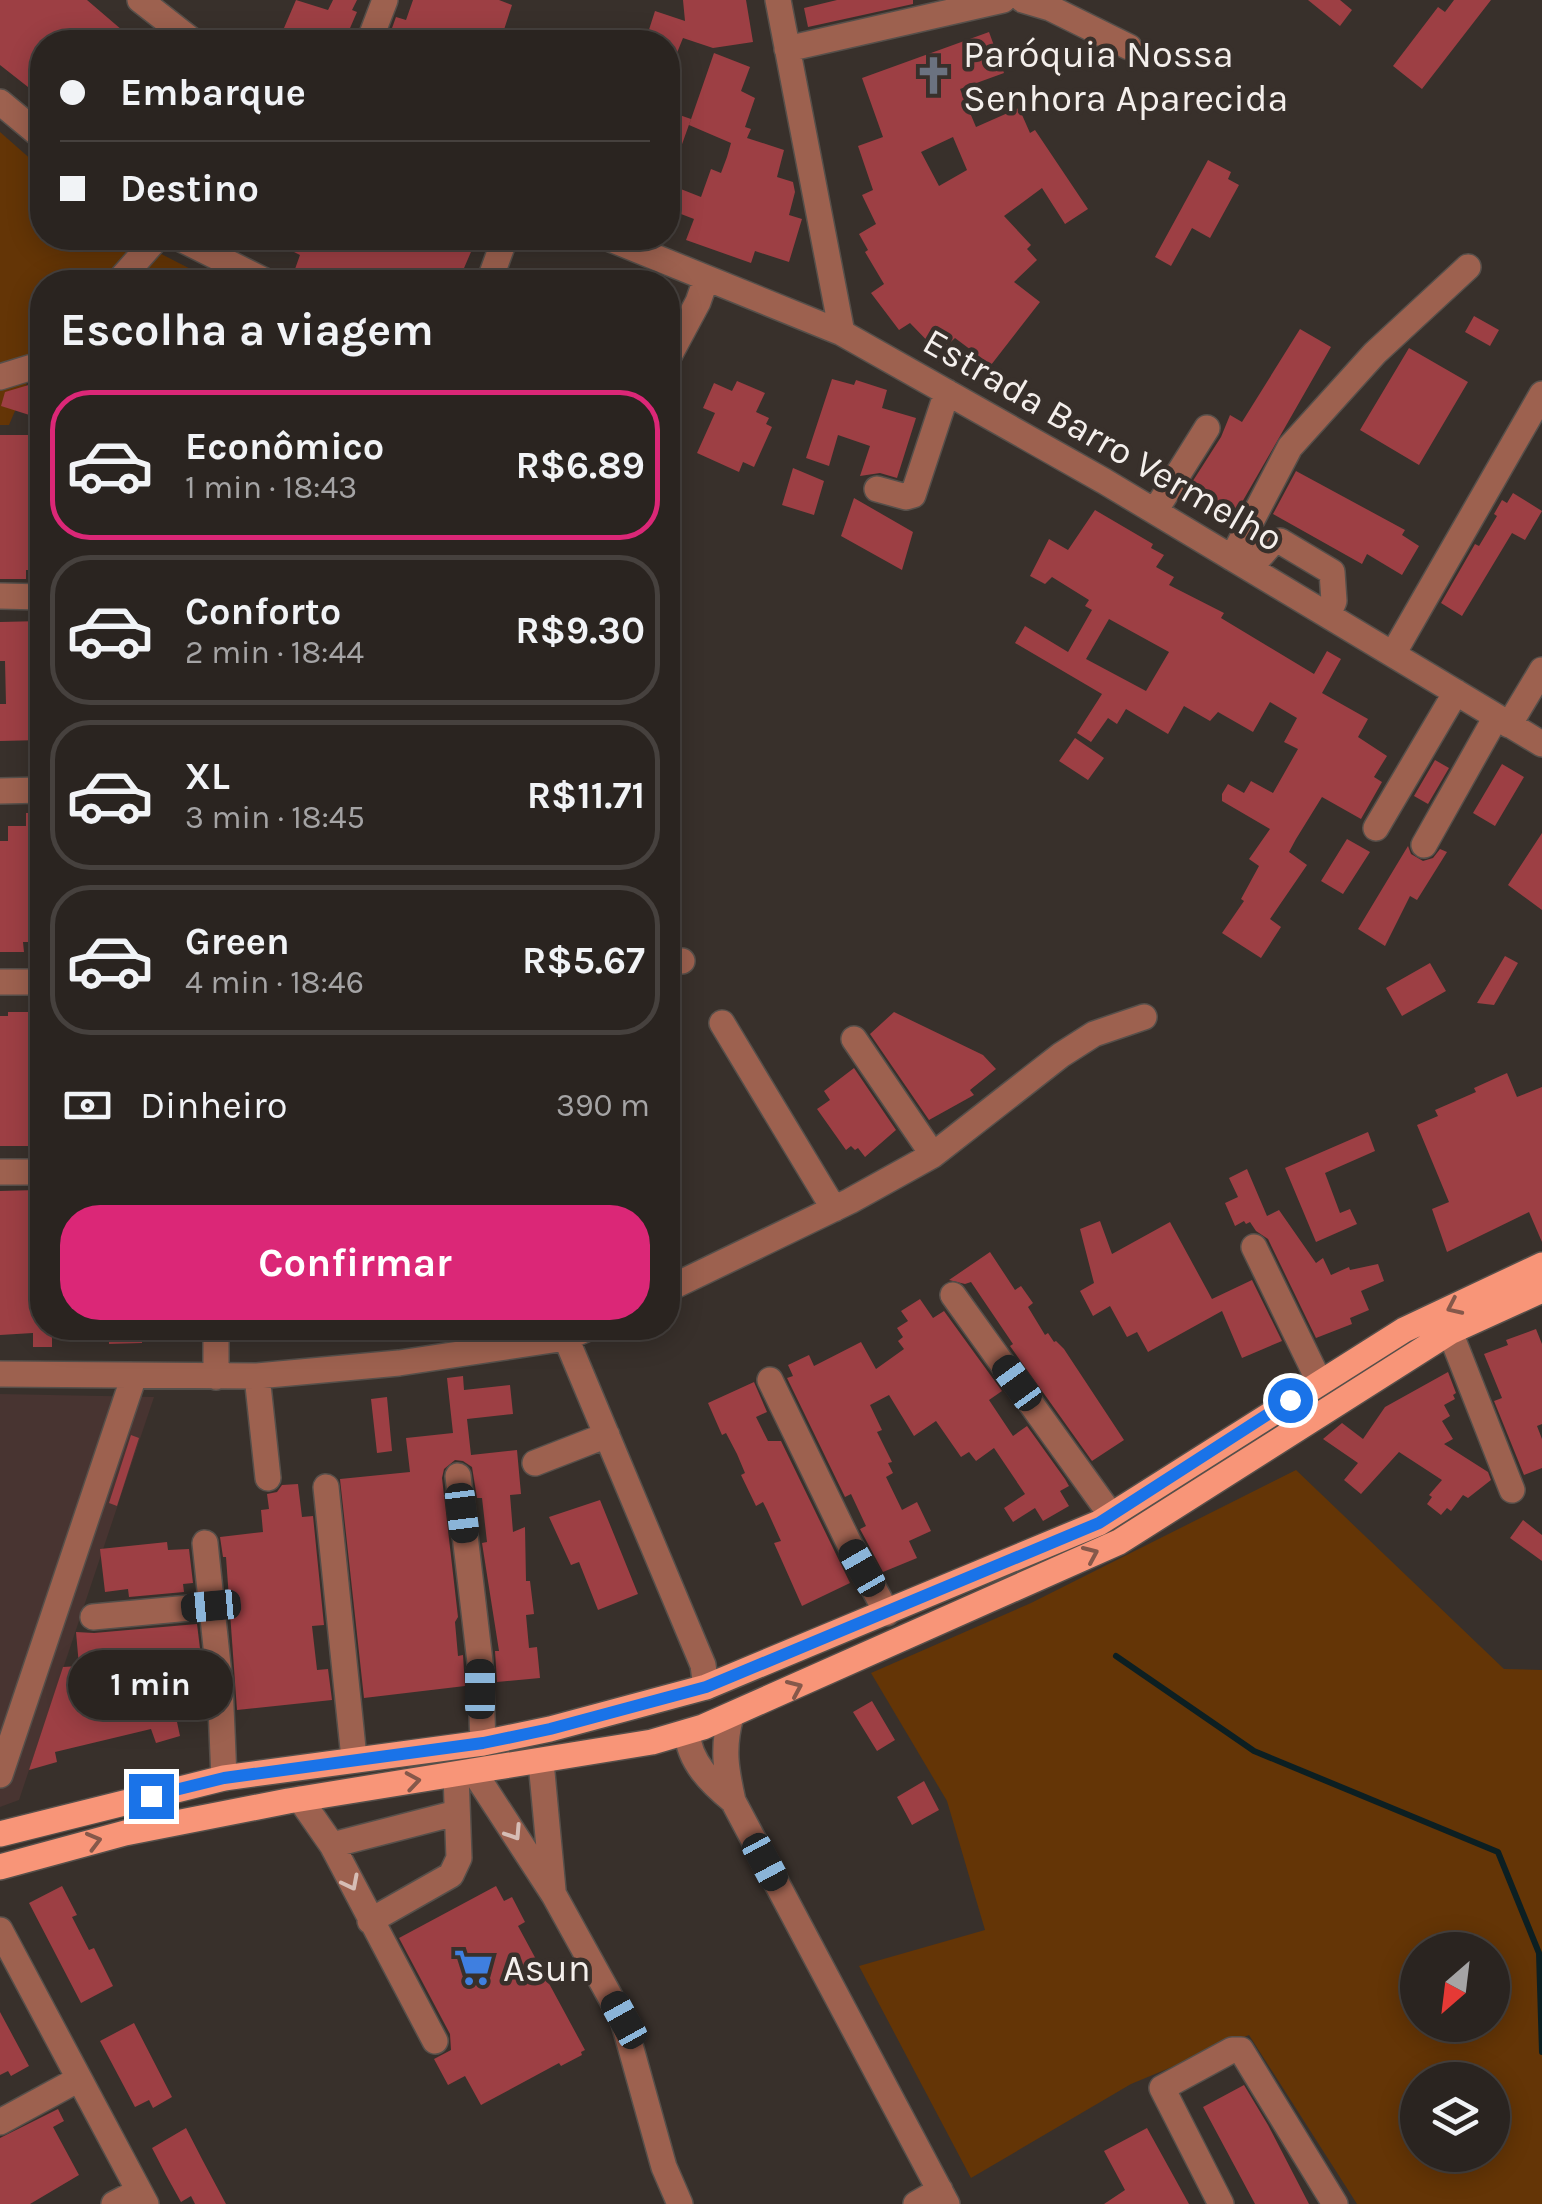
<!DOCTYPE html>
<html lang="pt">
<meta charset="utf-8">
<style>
:root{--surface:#2a2420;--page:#36302d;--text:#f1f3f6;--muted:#a5a4a5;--line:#46413e;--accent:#db2777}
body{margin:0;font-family:Karla,sans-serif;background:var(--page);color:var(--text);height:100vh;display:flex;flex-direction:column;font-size:38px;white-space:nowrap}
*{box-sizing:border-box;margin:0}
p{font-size:32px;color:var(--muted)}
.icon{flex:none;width:55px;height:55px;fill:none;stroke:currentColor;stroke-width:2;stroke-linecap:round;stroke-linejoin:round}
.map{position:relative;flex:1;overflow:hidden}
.side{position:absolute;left:30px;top:270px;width:650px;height:1070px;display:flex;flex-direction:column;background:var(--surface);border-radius:40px;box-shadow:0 5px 25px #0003,0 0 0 2px var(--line)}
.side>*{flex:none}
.top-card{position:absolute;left:30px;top:30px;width:650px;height:220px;border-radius:40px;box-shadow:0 5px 25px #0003,0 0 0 2px var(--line);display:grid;align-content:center;height:220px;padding:0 30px;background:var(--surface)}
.needle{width:65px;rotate:208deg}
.tools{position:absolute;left:1400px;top:1932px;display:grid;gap:20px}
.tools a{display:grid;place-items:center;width:110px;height:110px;border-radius:50%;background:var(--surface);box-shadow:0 5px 25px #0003,0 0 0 2px var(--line);font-size:50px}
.end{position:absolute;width:45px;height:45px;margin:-22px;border:12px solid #1a73e8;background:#fff;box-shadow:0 0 0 5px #fff}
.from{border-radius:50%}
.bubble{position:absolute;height:70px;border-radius:35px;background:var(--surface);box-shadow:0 5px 25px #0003,0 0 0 2px var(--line);font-size:32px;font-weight:700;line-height:70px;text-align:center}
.car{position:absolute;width:30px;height:60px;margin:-30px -15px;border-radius:12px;box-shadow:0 0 8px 2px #0007;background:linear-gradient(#222 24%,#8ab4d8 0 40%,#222 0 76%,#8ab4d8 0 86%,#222 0)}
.top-card b{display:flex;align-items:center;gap:35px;height:95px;font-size:38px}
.top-card b+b{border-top:2px solid var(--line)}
.top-card i{width:25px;height:25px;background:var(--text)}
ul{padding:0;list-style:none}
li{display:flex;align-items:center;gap:30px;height:150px;margin:0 20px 15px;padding:0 10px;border:5px solid var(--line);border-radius:40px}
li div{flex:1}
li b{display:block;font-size:38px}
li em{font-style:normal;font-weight:700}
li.active{border-color:var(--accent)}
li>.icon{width:90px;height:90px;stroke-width:1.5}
h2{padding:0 30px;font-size:45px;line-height:120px}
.pay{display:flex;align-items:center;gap:25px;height:110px;padding:0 30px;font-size:38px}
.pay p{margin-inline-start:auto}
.cta{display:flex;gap:20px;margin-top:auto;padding:20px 30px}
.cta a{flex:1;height:115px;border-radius:40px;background:var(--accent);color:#fff;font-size:40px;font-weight:700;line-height:115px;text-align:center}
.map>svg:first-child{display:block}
.commercial{fill:#483431}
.green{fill:#643506;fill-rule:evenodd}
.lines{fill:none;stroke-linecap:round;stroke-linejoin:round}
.stream{stroke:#0c1f22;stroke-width:6}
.building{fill:#9d3f44;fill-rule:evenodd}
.minor-casing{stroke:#564f4a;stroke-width:28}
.major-casing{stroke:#564f4a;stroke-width:28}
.minor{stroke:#9d614f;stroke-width:25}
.major{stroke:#f89578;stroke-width:25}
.oneway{stroke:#85584a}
.oneway2{stroke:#d6bdb5}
.route{stroke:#1a73e8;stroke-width:12}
.labels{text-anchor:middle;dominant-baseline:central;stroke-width:9;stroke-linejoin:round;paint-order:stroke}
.poi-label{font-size:38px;fill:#f4efec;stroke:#38302b;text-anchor:start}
.street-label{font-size:38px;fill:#f4efec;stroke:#38302b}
</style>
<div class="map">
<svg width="1542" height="2204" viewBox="0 0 1542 2204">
<rect width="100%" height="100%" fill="#38302b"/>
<path class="commercial" d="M0,1394L154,1397L19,1800L0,1807Z"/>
<path class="green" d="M0,132L42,169V238H130L216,282H42V374L32,371L9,425H0Z
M1296,1470L1504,1669L1542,1670V2204H1357L1249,2035L1131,2084L971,2178L859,1966L985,1930L947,1801L871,1673L1031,1603ZM1418,1950H1492V2025H1418ZM1418,2080H1492V2155H1418Z"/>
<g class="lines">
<path class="stream" d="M1116,1656L1254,1751L1498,1852L1539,1953L1542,2052"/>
</g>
<path class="building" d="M0,0H87L136,42H42V98L0,65Z
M296,0L328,10L333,0H357L352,10L357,12L344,42H278Z
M413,0H499L512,5L500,42H387L396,17L406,20Z
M683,0H746L753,42L713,48L683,38L668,75V42H645L655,11L685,21Z
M837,0H913V4L808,27L804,8Z
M1308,0H1340L1352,10L1340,26Z
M1454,0H1491L1422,89L1393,66L1438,7L1445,12Z
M989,32L1004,73L960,89L976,127L1019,108L1030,133L1035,130L1088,209L1065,224L1042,188L1004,216L1031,245L1027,249L1037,260L1014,282L1040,302L991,365L955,338L939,353L910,323L899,330L871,293L884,284L865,252L868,250L859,234L876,224L862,195L873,190L858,146L883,137L862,78ZM953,137L967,170L939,186L921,152Z
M714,53L750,67L741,91L755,98L745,127L751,129L747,138L784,150L777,177L793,182L795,192L789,215L802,219L789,262L755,251L751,263L686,240L694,219L668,209V184L701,197L711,169L721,173L727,157L731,143L689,125Z
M668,111L691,119L670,178H668Z
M1208,160L1231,172L1228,179L1239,185L1210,238L1192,228L1171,266L1155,257Z
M266,238H477L458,282H352L338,277L335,282H322L295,269L300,255Z
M1474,316L1499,330L1490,346L1465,332Z
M1300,329L1331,347L1237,511L1189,487L1221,437L1230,415L1242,422Z
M1409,348L1468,382L1419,465L1360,430Z
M832,379L854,385L856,380L887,390L882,408L916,418L897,478L880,473L860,476L870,446L838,435L829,466L806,458Z
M42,381V419L1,406L5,392Z
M737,381L765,393L756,412L769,418L766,424L772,427L754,467L743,462L739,472L697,453L715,413L703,408L714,383L732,391Z
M0,435H42V570H26V579H0Z
M793,468L824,481L814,515L782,505Z
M1296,471L1405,530L1402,535L1419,546L1402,575L1367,554L1362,564L1273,514Z
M1513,493L1542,511L1525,540L1512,533L1462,616L1441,603L1475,544L1479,546L1497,516L1494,514L1502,500L1507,503Z
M854,498L913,532L902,570L841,536Z
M1095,510L1153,544L1151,548L1164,555L1156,567L1174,577L1169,585L1224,613L1221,618L1314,674L1327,651L1341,659L1322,693L1368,719L1358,737L1387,756L1374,777L1382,782L1361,819L1322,797L1296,839L1289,852L1307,865L1270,919L1281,927L1261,958L1222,933L1244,901L1241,899L1259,866L1249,859L1270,829L1222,801V794L1228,784L1244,793L1251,781L1273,793L1298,749L1284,742L1297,718L1270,702L1253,732L1218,712L1210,721L1184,706L1168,734L1126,709L1117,724L1108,718L1091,742L1077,733L1102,694L1015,643L1025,626L1068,652L1092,610L1085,606L1089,600L1052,577L1045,584L1030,576L1049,539L1068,550ZM1109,619L1169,652L1146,691L1086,659Z
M42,621V740L0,741V704H6L5,661H0V622Z
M1075,738L1104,758L1088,780L1059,761Z
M1435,760L1449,768L1428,804L1414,796Z
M1502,764L1524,777L1495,826L1473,813Z
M26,813H42V942H23L24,952H0V841H8V826H26Z
M1542,833V910L1508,885Z
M1347,839L1370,852L1343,894L1321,881Z
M1408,846L1411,854L1423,861L1433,858L1440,849L1447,852L1417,900L1410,896L1385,946L1358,929Z
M1505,956L1518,963L1494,1005L1477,1003Z
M1430,963L1446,991L1402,1016L1386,988Z
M8,1012H42V1138H39V1146H0V1016H8Z
M894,1012L983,1055L996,1069L970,1090L974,1095L929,1120L870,1034Z
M854,1068L896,1130L865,1157L858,1148L855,1150L851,1146L846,1150L817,1109L830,1100L824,1091Z
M1507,1073L1517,1097L1542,1087V1242L1529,1212L1447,1252L1432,1209L1449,1202L1417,1125L1438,1116L1435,1110L1476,1092L1474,1088Z
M1368,1132L1375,1151L1325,1173L1340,1213L1350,1209L1357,1224L1316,1242L1285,1168Z
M1247,1169L1267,1216L1279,1210L1316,1263L1323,1258L1331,1275L1349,1267L1350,1270L1378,1264L1384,1281L1361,1291L1369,1310L1350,1318L1352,1324L1316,1338L1268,1239L1256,1231L1250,1222L1246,1224L1244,1221L1235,1226L1225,1203L1238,1197L1229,1178Z
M37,1190V1195H42V1328H52V1347H33V1333L0,1335V1191Z
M1100,1221L1112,1254L1170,1222L1212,1299L1252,1280L1282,1341L1242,1358L1222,1311L1148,1352L1137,1332L1127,1337L1110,1306L1093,1316L1080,1291L1094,1283L1080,1229Z
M990,1252L1015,1290L1021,1286L1033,1303L1028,1307L1045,1335L1048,1333L1054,1342L1056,1341L1064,1349L1124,1440L1092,1461L1010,1346L1013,1344L971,1282L965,1284L949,1280Z
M920,1299L933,1318L944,1311L1002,1391L989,1400L1013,1436L1027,1426L1065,1479L1069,1486L1060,1491L1069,1506L1043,1521L1035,1508L1013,1522L1004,1508L1025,1494L994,1448L976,1461L969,1452L961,1457L936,1421L914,1436L889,1395L870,1405L882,1430L877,1432L892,1462L888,1463L893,1473L886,1477L902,1510L917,1502L931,1531L909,1541L917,1558L883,1572L860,1529L866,1526L851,1494L845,1497L787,1378L793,1376L788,1365L809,1355L814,1366L861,1342L876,1369L904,1349L898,1341L903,1337L897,1328L908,1321L901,1311Z
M109,1328H142V1343L109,1344Z
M1536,1329L1542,1344V1424L1537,1426L1542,1439V1468L1524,1475L1494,1401L1502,1398L1484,1354L1508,1345L1506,1340Z
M1448,1372L1456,1393L1453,1395L1455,1399L1444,1405L1450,1416L1442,1421L1453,1439L1444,1444L1488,1472L1491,1480L1468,1498L1463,1495L1451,1511L1447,1508L1441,1515L1427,1504L1432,1497L1429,1495L1442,1480L1399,1452L1361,1494L1344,1480L1358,1463L1323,1439L1342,1423L1363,1439L1385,1407Z
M463,1376L464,1390L510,1385L513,1414L467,1419L471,1455L517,1450L521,1494L510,1495L513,1532L525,1527L526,1581H530L534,1614L526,1615L529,1648L537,1647L540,1678L497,1682L495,1651H499L482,1543L487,1542L482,1498H477L472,1467L463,1461L455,1460L444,1469L442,1478L458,1617L455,1622L458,1656L463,1655L465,1686L364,1698L340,1479L410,1472L406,1438L453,1433L447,1378Z
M754,1382L767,1412L756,1417L768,1441H781L850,1583L802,1606L774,1543L781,1541L767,1510L763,1502L756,1506L741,1475L745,1473L737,1454L726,1433L722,1435L708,1403Z
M387,1397L392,1451L377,1453L371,1399Z
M131,1435L139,1438L117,1506L109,1503Z
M298,1484L302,1517L313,1516L324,1625L312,1626L317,1670L328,1669L332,1700L237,1710L226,1557H223L220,1537L263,1532L261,1510L269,1509L267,1494L277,1492L282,1485Z
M600,1500L638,1594L598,1610L579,1562L571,1565L549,1517Z
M1523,1520L1542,1535V1561L1510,1538Z
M167,1542L168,1550L189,1549L193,1583L183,1584L184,1592L129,1597L128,1589L105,1592L100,1549Z
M197,1624L203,1673L191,1674L201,1716L177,1722L180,1736L156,1743L151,1729L55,1752L57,1762L29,1770L63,1667L79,1666L76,1632L94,1633Z
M872,1701L895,1740L877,1751L853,1712Z
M924,1781L939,1810L912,1825L897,1797Z
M62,1886L77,1915L72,1917L89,1950L94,1948L113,1986L81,2003L29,1903Z
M496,1886L504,1901L512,1897L525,1922L518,1926L585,2050L581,2052L582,2055L561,2066L559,2063L481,2105L465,2076L448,2085L434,2059L451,2050L450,2034L399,1938Z
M0,2012L29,2066L11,2076L8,2071L0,2075Z
M134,2023L172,2097L153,2108L149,2100L135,2107L100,2041Z
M1244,2085L1268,2125L1309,2204H1255L1203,2107Z
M58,2109L64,2121L53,2127L79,2175L30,2204H0V2138Z
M186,2128L203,2161L226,2204H195L191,2196L181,2202L166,2175L152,2148Z
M1147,2128L1189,2204H1104L1125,2190L1104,2151Z"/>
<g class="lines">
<defs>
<path id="minor" d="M140,0L194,42
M778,0L842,333
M1023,0L1050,8L1129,47
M369,42L385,0
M787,49L1003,0
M0,102L42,137
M179,238L267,282
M608,238L842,333L1104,481L1542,744
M118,282L157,238
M489,282L505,238
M668,358L698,302L706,279
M0,377L42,364
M877,489L906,497L913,495L947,392
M1155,511L1207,428
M1232,558L1290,447L1375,353L1468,267
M1250,568L1271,544L1280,541L1332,572L1334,601L1328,615
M0,596L42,597
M1393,654L1542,394
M1509,725L1542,670
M0,791L42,790
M1376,828L1456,692
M1424,845L1496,717
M668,961H682
M0,982H42
M722,1023L834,1209
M854,1039L933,1155
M0,1172H42
M1254,1247L1319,1381
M668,1289L850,1201L933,1155L1061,1055L1094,1034L1144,1017
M953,1295L1111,1515
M216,1328V1377
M566,1328V1338L703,1665L706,1687
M1450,1332L1512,1490
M0,1374L257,1376L399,1363L566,1338L588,1328
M257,1376L268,1478
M770,1380L848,1541L887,1613
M535,1463L607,1435
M458,1476L480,1662L483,1743
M326,1487L354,1758
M205,1543L220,1684L224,1778
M93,1617L211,1606
M731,1716C722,1748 726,1770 733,1801L947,2204
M687,1732C689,1762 711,1783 733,1801
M541,1762L553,1890
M474,1772L554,1895L623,2020L664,2167L680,2204
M0,1775L134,1376
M300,1799L332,1845L435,2041
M332,1845L456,1813
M370,1921L451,1875L459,1858L456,1775
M0,1930L146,2204
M0,2122L79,2079
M114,2204L139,2191
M916,2204L940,2190
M1221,2204L1162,2088L1232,2050H1241L1335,2204"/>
<path id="major" d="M0,1834L224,1778L483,1743L550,1729L706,1687L1099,1523L1404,1330L1542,1265
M0,1867L125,1833L288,1801L652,1742L703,1727L1119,1542L1450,1332L1542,1290"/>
</defs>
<use href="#minor" class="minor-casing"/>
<use href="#major" class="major-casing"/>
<use href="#minor" class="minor"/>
<use href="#major" class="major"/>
</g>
<defs><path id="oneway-chevron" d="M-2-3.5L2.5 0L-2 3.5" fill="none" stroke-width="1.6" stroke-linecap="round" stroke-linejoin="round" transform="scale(2.5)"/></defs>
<g class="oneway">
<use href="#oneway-chevron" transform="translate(1454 1307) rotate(155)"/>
<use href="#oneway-chevron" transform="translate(1091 1554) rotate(-24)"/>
<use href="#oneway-chevron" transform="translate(795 1688) rotate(-24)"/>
<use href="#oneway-chevron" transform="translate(413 1781) rotate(-9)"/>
<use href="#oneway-chevron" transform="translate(94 1841) rotate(-15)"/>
</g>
<g class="oneway2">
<use href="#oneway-chevron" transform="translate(514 1833) rotate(57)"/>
<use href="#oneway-chevron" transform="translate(351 1883) rotate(63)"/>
</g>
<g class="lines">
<path class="route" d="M151,1796L224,1778L483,1743L550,1729L706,1687L1099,1523L1290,1400"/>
</g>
<defs>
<symbol id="church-bare" viewBox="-9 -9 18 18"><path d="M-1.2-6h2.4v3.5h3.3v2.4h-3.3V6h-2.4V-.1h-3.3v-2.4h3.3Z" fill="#6b7280" stroke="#38302b" stroke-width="2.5" paint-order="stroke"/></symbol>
<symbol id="supermarket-bare" viewBox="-9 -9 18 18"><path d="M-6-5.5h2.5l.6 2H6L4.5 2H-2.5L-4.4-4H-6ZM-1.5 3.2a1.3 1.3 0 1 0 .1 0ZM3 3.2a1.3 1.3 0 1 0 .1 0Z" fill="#3f7fe0" stroke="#38302b" stroke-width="2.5" paint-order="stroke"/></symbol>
</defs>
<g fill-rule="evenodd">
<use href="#church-bare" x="906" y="48" width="55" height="55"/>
<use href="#supermarket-bare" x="446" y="1940" width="55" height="55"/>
</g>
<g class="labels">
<g class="poi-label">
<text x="963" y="54">Paróquia Nossa<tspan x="963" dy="44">Senhora Aparecida</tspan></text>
<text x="503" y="1968">Asun</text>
</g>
<g class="street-label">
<text transform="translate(1103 440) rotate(30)">Estrada Barro Vermelho</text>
</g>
</g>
</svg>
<div class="tools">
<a><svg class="needle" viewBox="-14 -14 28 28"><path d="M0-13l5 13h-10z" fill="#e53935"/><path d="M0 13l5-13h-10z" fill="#a5a4a5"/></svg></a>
<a><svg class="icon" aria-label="layers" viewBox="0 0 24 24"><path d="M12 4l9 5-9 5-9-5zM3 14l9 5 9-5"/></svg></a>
</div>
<i class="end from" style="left:1290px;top:1400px"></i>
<i class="end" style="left:151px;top:1796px"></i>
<div class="bubble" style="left:68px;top:1650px;width:165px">1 min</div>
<i class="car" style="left:1017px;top:1383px;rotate:324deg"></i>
<i class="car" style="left:462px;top:1513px;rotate:173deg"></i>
<i class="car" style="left:862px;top:1568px;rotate:330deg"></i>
<i class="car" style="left:211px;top:1606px;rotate:265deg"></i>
<i class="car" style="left:480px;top:1689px;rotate:0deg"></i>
<i class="car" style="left:765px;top:1862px;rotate:152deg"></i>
<i class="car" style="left:624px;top:2020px;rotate:331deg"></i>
<div class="top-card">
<b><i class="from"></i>Embarque</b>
<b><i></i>Destino</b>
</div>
<section class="side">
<h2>Escolha a viagem</h2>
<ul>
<li class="active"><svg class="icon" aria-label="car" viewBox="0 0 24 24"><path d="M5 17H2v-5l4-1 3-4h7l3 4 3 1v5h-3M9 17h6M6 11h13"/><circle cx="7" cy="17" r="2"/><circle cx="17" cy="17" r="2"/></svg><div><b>Econômico</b><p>1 min · 18:43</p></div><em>R$6.89</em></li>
<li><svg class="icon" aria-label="car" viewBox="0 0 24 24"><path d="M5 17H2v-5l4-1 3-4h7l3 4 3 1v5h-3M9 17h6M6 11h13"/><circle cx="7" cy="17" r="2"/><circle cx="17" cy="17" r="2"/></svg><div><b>Conforto</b><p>2 min · 18:44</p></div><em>R$9.30</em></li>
<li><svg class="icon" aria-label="car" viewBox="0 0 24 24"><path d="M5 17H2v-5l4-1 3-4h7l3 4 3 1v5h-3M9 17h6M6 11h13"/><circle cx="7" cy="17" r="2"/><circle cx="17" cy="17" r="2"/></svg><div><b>XL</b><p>3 min · 18:45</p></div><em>R$11.71</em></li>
<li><svg class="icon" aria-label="car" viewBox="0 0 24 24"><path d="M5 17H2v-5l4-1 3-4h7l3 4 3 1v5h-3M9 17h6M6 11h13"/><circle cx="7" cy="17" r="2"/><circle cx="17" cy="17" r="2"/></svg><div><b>Green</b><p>4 min · 18:46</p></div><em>R$5.67</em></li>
</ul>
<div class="pay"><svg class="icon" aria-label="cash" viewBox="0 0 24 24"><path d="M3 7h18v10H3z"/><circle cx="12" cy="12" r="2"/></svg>Dinheiro<p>390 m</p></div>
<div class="cta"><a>Confirmar</a></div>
</section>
</div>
